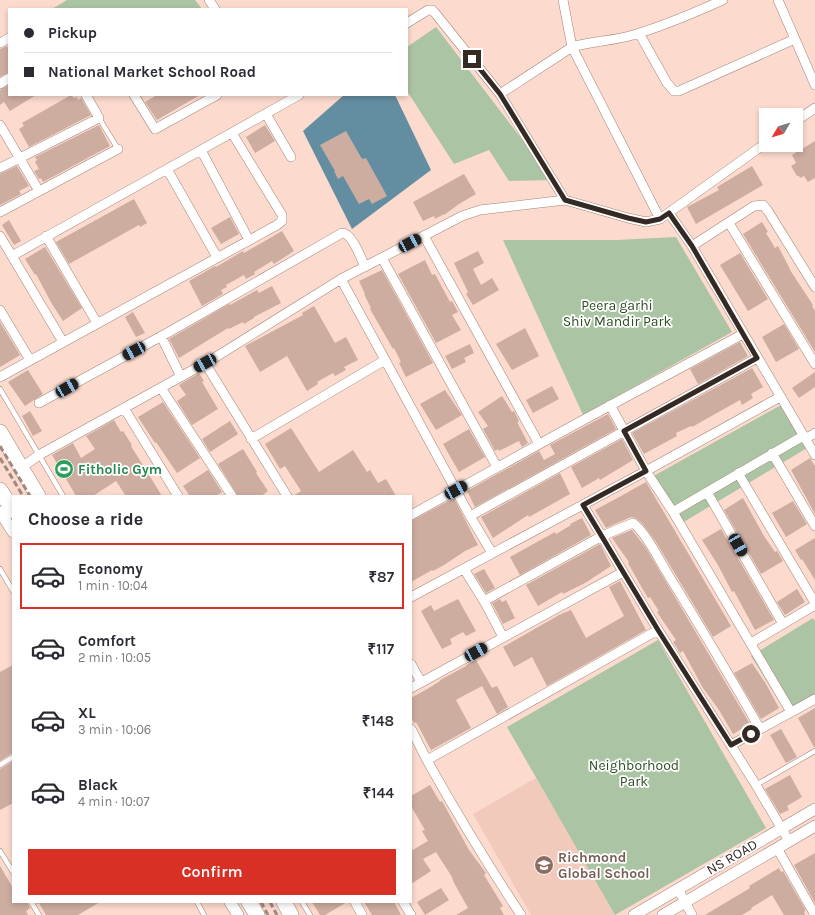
<!DOCTYPE html>
<meta charset="utf-8">
<style>
:root{--surface:#fff;--page:#f2f2f3;--text:#2b2b33;--muted:#7c7c81;--line:#e1e1e2;--accent:#d93025}
body{margin:0;font-family:Karla,sans-serif;background:var(--page);color:var(--text);height:100vh;display:flex;flex-direction:column;font-size:15px;white-space:nowrap}
*{box-sizing:border-box;margin:0}
p{font-size:13px;color:var(--muted)}
.icon{flex:none;width:22px;height:22px;fill:none;stroke:currentColor;stroke-width:2;stroke-linecap:round;stroke-linejoin:round}
.map{position:relative;flex:1;overflow:hidden}
.panel{position:absolute;left:12px;top:495px;width:400px;height:408px;display:flex;flex-direction:column;background:var(--surface);border-radius:0px;box-shadow:0 2px 6px #0003}
.panel>*{flex:none}
.banner{position:absolute;left:8px;top:8px;width:400px;height:88px;border-radius:0px;box-shadow:0 2px 6px #0003;display:grid;align-content:center;height:88px;padding:0 16px;background:var(--surface)}
.needle{width:26px;rotate:232deg}
.controls{position:absolute;left:759px;top:108px;display:grid;gap:8px}
.controls a{display:grid;place-items:center;width:44px;height:44px;border-radius:0px;background:var(--surface);box-shadow:0 2px 6px #0003;font-size:20px}
.end{position:absolute;width:18px;height:18px;margin:-9px;border:5px solid #352924;background:#fff;box-shadow:0 0 0 2px #fff}
.from{border-radius:50%}
.car{position:absolute;width:12px;height:24px;margin:-12px -6px;border-radius:5px;box-shadow:0 0 3px 1px #0007;background:linear-gradient(#222 24%,#8ab4d8 0 40%,#222 0 76%,#8ab4d8 0 86%,#222 0)}
.banner b{display:flex;align-items:center;gap:14px;height:38px;font-size:15px}
.banner b+b{border-top:1px solid var(--line)}
.banner i{width:10px;height:10px;background:var(--text)}
ul{padding:0;list-style:none}
li{display:flex;align-items:center;gap:12px;height:66px;margin:0 8px 6px;padding:0 8px;border:2px solid transparent;border-radius:0px}
li div{flex:1}
li b{display:block;font-size:15px}
li em{font-style:normal;font-weight:600}
li.current{border-color:var(--accent)}
li>.icon{width:36px;height:36px;stroke-width:1.5}
h2{padding:0 16px;font-size:18px;line-height:48px}
.action{display:flex;gap:8px;margin-top:auto;padding:8px 16px}
.action a{flex:1;height:46px;border-radius:0px;background:var(--accent);color:#fff;font-size:16px;font-weight:600;line-height:46px;text-align:center}
.map>svg:first-child{display:block}
.built{fill:#f2cabb}
.green{fill:#abc4a3}
.water{fill:#638ea1}
.building{fill:#cdada0}
.lines{fill:none;stroke-linecap:round;stroke-linejoin:round}
.service-casing{stroke:#a38478;stroke-width:5.5}
.minor-casing{stroke:#a38478;stroke-width:10}
.tertiary-casing{stroke:#a38478;stroke-width:12}
.trunk-casing{stroke:#a38478;stroke-width:16}
.service{stroke:#fff;stroke-width:4.5}
.minor{stroke:#fff;stroke-width:9}
.tertiary{stroke:#fff;stroke-width:11}
.trunk{stroke:#fff;stroke-width:15}
.rail{stroke:#a18980;stroke-width:3;stroke-dasharray:6 3;stroke-linecap:butt}
.route{stroke:#352924;stroke-width:5}
.labels{text-anchor:middle;dominant-baseline:central;stroke-width:3.5;stroke-linejoin:round;paint-order:stroke}
.park-label{font-size:14px;fill:#2a4e1f;stroke:#fff}
.leisure-label{font-size:14px;font-weight:bold;fill:#27864d;stroke:#fff;text-anchor:start}
.education-label{font-size:14px;font-weight:bold;fill:#785e54;stroke:#fff;text-anchor:start}
.street-label{font-size:14px;fill:#352924;stroke:#fff}
</style>
<div class="map">
<svg width="815" height="915" viewBox="0 0 815 915">
<rect width="100%" height="100%" fill="#fcdacd"/>
<path class="built" d="M536,778L615,915H531L473,814Z"/>
<path class="green" d="M67,0H195L202,9H52Z
M436,27L553,180L509,181L489,150L454,164L407,91V47Z
M676,237L732,332L583,415L503,240H617Z
M781,405L807,448L677,526L650,478Z
M813,618L815,621V702L789,717L751,656Z
M658,640L766,828L615,915L507,727Z"/>
<path class="water" d="M344,95H395L431,170L352,229L303,131Z"/>
<path class="building" d="M7,46L9,50V72L0,77V49Z
M9,85V95H36L10,111L4,102L0,105V90Z
M71,95L74,98L77,97L78,100L81,98L91,115L29,147L19,129L24,126L22,123Z
M157,95H200L157,120L145,102Z
M99,125L110,146L43,182L41,178L39,179L34,171L39,169L35,162L37,160L35,157Z
M265,125L275,141L255,153L246,137Z
M346,131L362,159L366,158L387,196L372,204L369,199L359,204L343,176L338,179L334,171H335L320,145Z
M815,141V178L808,182L804,176L800,178L799,176H797L791,166L796,163L792,155Z
M17,166L29,186L19,191L21,194L0,205V174Z
M752,166L763,185L696,224L687,207L719,190L717,187Z
M464,174L476,194L459,204L444,215V214L435,219L434,216L423,221L413,202Z
M134,199L147,223L140,227L139,225L69,264L56,242Z
M230,217L239,234L221,244L211,228Z
M9,220L21,241L14,245L2,225Z
M762,222L768,232L766,233L775,248L778,246L790,269V270L813,305L812,306L815,311V352L743,234Z
M282,231L294,251L274,264L272,261L254,272L255,274L246,279L244,275L226,285L227,287L221,290L223,294L202,306L189,281L215,266L216,267L243,251L244,253Z
M45,247L82,308L63,321L52,304L36,274L35,275L25,259Z
M478,251L484,263L473,269L481,285L492,278L499,290L473,305L466,294L468,292L454,263Z
M740,253L768,299L748,311L720,265Z
M425,260L432,275L435,274L450,302L452,301L458,312L452,315L461,330L436,343L398,274Z
M382,270L433,363L406,377L399,363L401,362L394,348L393,349L370,309L371,308L364,294H365L359,281Z
M272,286L281,303L254,317V318L244,324L243,322L229,329L228,328L179,358L169,339L229,304L230,305L257,290L259,293Z
M314,306L335,343L346,337L358,360L344,367L346,370L335,376L333,373L317,382L318,384L307,391L287,356L260,372L245,346L303,315L302,313Z
M133,312L145,333L136,337L125,317Z
M0,322L20,355L0,367Z
M784,324L799,349L776,362L762,337Z
M525,328L539,356L512,370L496,344Z
M740,342L748,356L698,384L690,369Z
M470,344L474,353L464,358L466,362L452,369L445,356Z
M752,368L763,387L751,394L753,398L742,405L740,400L692,427L691,426L676,433L677,436L644,454L632,433Z
M28,370L43,394L25,406L8,382Z
M815,372V387L799,398L792,388Z
M199,373L204,381L202,382L218,409L192,425L177,401L186,395L179,385Z
M552,386L559,399L533,413L526,400Z
M445,390L462,415L436,430L420,404Z
M502,396L512,412L514,411L519,421L517,422L528,443L522,447L519,441L499,451L498,449L495,451L483,429L488,426L478,412Z
M163,402L200,458L177,473L156,442L155,443L138,417Z
M30,411L42,431L33,436L22,416Z
M608,414L616,429L475,507L467,491L539,451L544,460L555,454L550,445Z
M114,420L121,432L123,431L132,445L131,446L162,496H126L116,481L93,496H76L52,455L73,443L81,458L95,449L86,436Z
M230,421L238,434L210,452L202,439Z
M291,428L319,472L353,450L367,472L370,470L378,483L386,479L396,496H293L301,491L285,466L280,469L265,444Z
M469,429L485,457L459,472L443,444Z
M622,439L633,460L600,480L599,478L582,488L571,467Z
M243,449L257,472L256,473L268,491L261,496H238L218,464Z
M810,458L815,466V514L791,470Z
M208,470L222,492L216,496H190L183,486Z
M560,473L570,494L529,517L528,515L493,538L481,517Z
M646,482L731,626L713,637L656,542L642,523L636,518L631,517L606,528L595,510L621,496Z
M454,498L478,545L465,551L444,565L433,571L432,570L411,582V521Z
M743,498L764,536L775,552L777,551L783,561L761,574L724,510Z
M793,501L807,524L786,537L772,513Z
M582,518L591,535L520,575L510,557L555,532L556,534L571,525L570,524Z
M721,529L774,620L755,630L734,591L732,592L718,565L702,540Z
M632,530L646,548L750,724L733,734L719,710L703,688L683,651L680,653L673,642L676,640L657,612L659,611L650,597L648,598L642,588L628,563L629,562L612,538Z
M815,538V580L802,559L801,560L795,550Z
M600,544L611,566L585,583L563,594L562,592L538,606L526,585Z
M484,569L495,588L486,593L474,574Z
M620,581L646,630L547,686L532,657L514,667L503,647L559,615L571,610L586,638L624,616L609,587Z
M797,589L805,602L785,615L777,602Z
M458,599L476,631L466,636L463,632L450,639L452,644L442,649L421,611L431,605L434,611Z
M500,599L502,602L506,600L515,618L503,624L492,603Z
M476,660L492,688L497,686L508,707L497,714L482,686L463,696L456,700L471,728L431,750L416,722L414,723L411,718V698L429,688L440,681V680L466,666V665Z
M752,663L766,684L779,708L761,719L734,673Z
M13,665V753L0,761V672Z
M815,708V747H814L798,718Z
M781,729L797,757L786,763L770,735Z
M13,761V803L0,810V769Z
M790,775L802,797L787,806L789,810L780,814L765,789Z
M430,785L440,802L442,801L469,850L486,873L484,875L503,906L500,908L504,915H456L468,908L453,881L452,877L436,852L423,859L431,871L411,884V851L428,841L422,831L425,830L411,806V796Z
M815,853V903L794,865Z
M0,866L13,888V902H27L30,908L26,911L28,915H0Z
M779,868L781,872L783,871L805,909V911L804,912L805,915H784L772,895L751,908L752,909L742,915H705L750,888L749,886Z
M441,888L449,900L425,915L417,902Z
M35,902H100L78,915H46L39,903L37,904Z
M312,902H347L325,915H320Z
M364,902H394L401,915H372Z"/>
<g class="lines">
<defs>
<path id="service" d="M99,118L118,149
M0,389L63,496
M0,569L13,591
M0,765L13,757
M756,785L815,751
M0,851L13,872
M31,902L39,915
M197,902L204,915
M302,902L310,915"/>
<path id="minor" d="M209,0L215,9
M563,0L572,47L660,219
M778,0L815,85
M407,23L428,10H432L435,13L500,94L565,200L628,218L646,222L660,219L766,143
M639,33L667,83L674,91H679L795,39
M0,43L9,38
M0,84L9,78
M500,94L572,47C592,41 613,41 633,35C664,26 694,13 723,0
M134,95L155,129L217,95
M266,114L291,157
M796,121L815,108
M0,125L39,191
M201,150L249,240
M0,168L99,118L86,95
M167,169L217,257
M0,212L118,149
M669,213L692,246L815,455
M729,223L815,364
M0,236L63,342
M46,236L97,323
M424,236L539,444
M692,246L754,206L763,205L768,211L815,287
M12,256L299,95
M382,258L497,467
M341,279L470,516L492,553
M0,310L30,360
M161,336L181,377
M205,363L287,496
M0,377L277,225L282,221V215L232,133
M161,388L232,496
M39,403L169,332L342,233C352,233 361,258 365,267
M610,405L646,471L673,512L791,712
M124,408L178,496
M251,439L385,360
M805,439L815,433
M772,453L815,526
M21,468L39,455L77,434L211,360L341,279L462,216L480,210L565,200
M738,473L815,603
M707,492L783,624
M583,505L658,630L756,785L789,841
M673,512L803,436
M411,515L574,425L743,334
M470,516L757,358
M464,569L484,601L602,536L633,523C644,530 659,559 666,571C698,623 730,676 760,729
M411,597L646,471L780,397
M484,601L503,637
M751,643L815,605
M411,664L421,682
M411,688L623,572
M411,729C417,740 422,751 428,762C457,814 488,865 521,915
M731,745L815,699
M427,760L658,630
M777,848L815,915
M678,889L692,915
M355,902L362,915
M403,902L411,915"/>
<path id="tertiary" d="M0,512L13,532
M230,902L238,915
M634,915L815,809
M663,915L815,826"/>
<path id="trunk" d="M0,432L38,496
M0,490L13,511
M249,902L257,915
M284,902L291,915"/>
</defs>
<use href="#service" class="service-casing"/>
<use href="#minor" class="minor-casing"/>
<use href="#tertiary" class="tertiary-casing"/>
<use href="#trunk" class="trunk-casing"/>
<use href="#service" class="service"/>
<use href="#minor" class="minor"/>
<use href="#tertiary" class="tertiary"/>
<use href="#trunk" class="trunk"/>
<path class="rail" d="M0,446L30,496
M0,458L23,496
M261,902L268,915
M270,902L277,915"/>
</g>
<g class="lines">
<path class="route" d="M472,59L500,94L565,200L628,218L646,222L660,219L669,213L692,246L757,358L624,431L646,471L583,505L658,630L731,745L751,734"/>
</g>
<defs>
<symbol id="stadium-disc" viewBox="-11 -11 22 22"><circle r="9.5" fill="#2e9e5b" stroke="#fff"/><path d="M0-5a6.5 5 0 1 0 0 10a6.5 5 0 1 0 0-10ZM-3.5-1.8h7v3.6h-7Z" fill="#fff"/></symbol>
<symbol id="school-disc" viewBox="-11 -11 22 22"><circle r="9.5" fill="#8d6e63" stroke="#fff"/><path d="M0-5L7-2L0 1L-7-2ZM-4 1L0 2.5L4 1V4Q0 6-4 4Z" fill="#fff"/></symbol>
</defs>
<g fill-rule="evenodd">
<use href="#stadium-disc" x="53" y="458" width="22" height="22"/>
<use href="#school-disc" x="533" y="854" width="22" height="22"/>
</g>
<g class="labels">
<g class="park-label">
<text x="617" y="305">Peera garhi<tspan x="617" dy="16">Shiv Mandir Park</tspan></text>
<text x="634" y="765">Neighborhood<tspan x="634" dy="16">Park</tspan></text>
</g>
<g class="leisure-label">
<text x="78" y="469">Fitholic Gym</text>
</g>
<g class="education-label">
<text x="558" y="857">Richmond<tspan x="558" dy="16">Global School</tspan></text>
</g>
<g class="street-label">
<text transform="translate(732 857) rotate(-30)">NS ROAD</text>
</g>
</g>
</svg>
<div class="controls">
<a><svg class="needle" viewBox="-14 -14 28 28"><path d="M0-13l5 13h-10z" fill="#e53935"/><path d="M0 13l5-13h-10z" fill="#7c7c81"/></svg></a>
</div>
<i class="end from" style="left:751px;top:734px"></i>
<i class="end" style="left:472px;top:59px"></i>
<i class="car" style="left:410px;top:243px;rotate:62deg"></i>
<i class="car" style="left:134px;top:351px;rotate:242deg"></i>
<i class="car" style="left:205px;top:363px;rotate:241deg"></i>
<i class="car" style="left:67px;top:388px;rotate:60deg"></i>
<i class="car" style="left:456px;top:490px;rotate:61deg"></i>
<i class="car" style="left:738px;top:545px;rotate:150deg"></i>
<i class="car" style="left:476px;top:652px;rotate:61deg"></i>
<div class="banner">
<b><i class="from"></i>Pickup</b>
<b><i></i>National Market School Road</b>
</div>
<section class="panel">
<h2>Choose a ride</h2>
<ul>
<li class="current"><svg class="icon" aria-label="car" viewBox="0 0 24 24"><path d="M5 17H2v-5l4-1 3-4h7l3 4 3 1v5h-3M9 17h6M6 11h13"/><circle cx="7" cy="17" r="2"/><circle cx="17" cy="17" r="2"/></svg><div><b>Economy</b><p>1 min · 10:04</p></div><em>₹87</em></li>
<li><svg class="icon" aria-label="car" viewBox="0 0 24 24"><path d="M5 17H2v-5l4-1 3-4h7l3 4 3 1v5h-3M9 17h6M6 11h13"/><circle cx="7" cy="17" r="2"/><circle cx="17" cy="17" r="2"/></svg><div><b>Comfort</b><p>2 min · 10:05</p></div><em>₹117</em></li>
<li><svg class="icon" aria-label="car" viewBox="0 0 24 24"><path d="M5 17H2v-5l4-1 3-4h7l3 4 3 1v5h-3M9 17h6M6 11h13"/><circle cx="7" cy="17" r="2"/><circle cx="17" cy="17" r="2"/></svg><div><b>XL</b><p>3 min · 10:06</p></div><em>₹148</em></li>
<li><svg class="icon" aria-label="car" viewBox="0 0 24 24"><path d="M5 17H2v-5l4-1 3-4h7l3 4 3 1v5h-3M9 17h6M6 11h13"/><circle cx="7" cy="17" r="2"/><circle cx="17" cy="17" r="2"/></svg><div><b>Black</b><p>4 min · 10:07</p></div><em>₹144</em></li>
</ul>
<div class="action"><a>Confirm</a></div>
</section>
</div>
